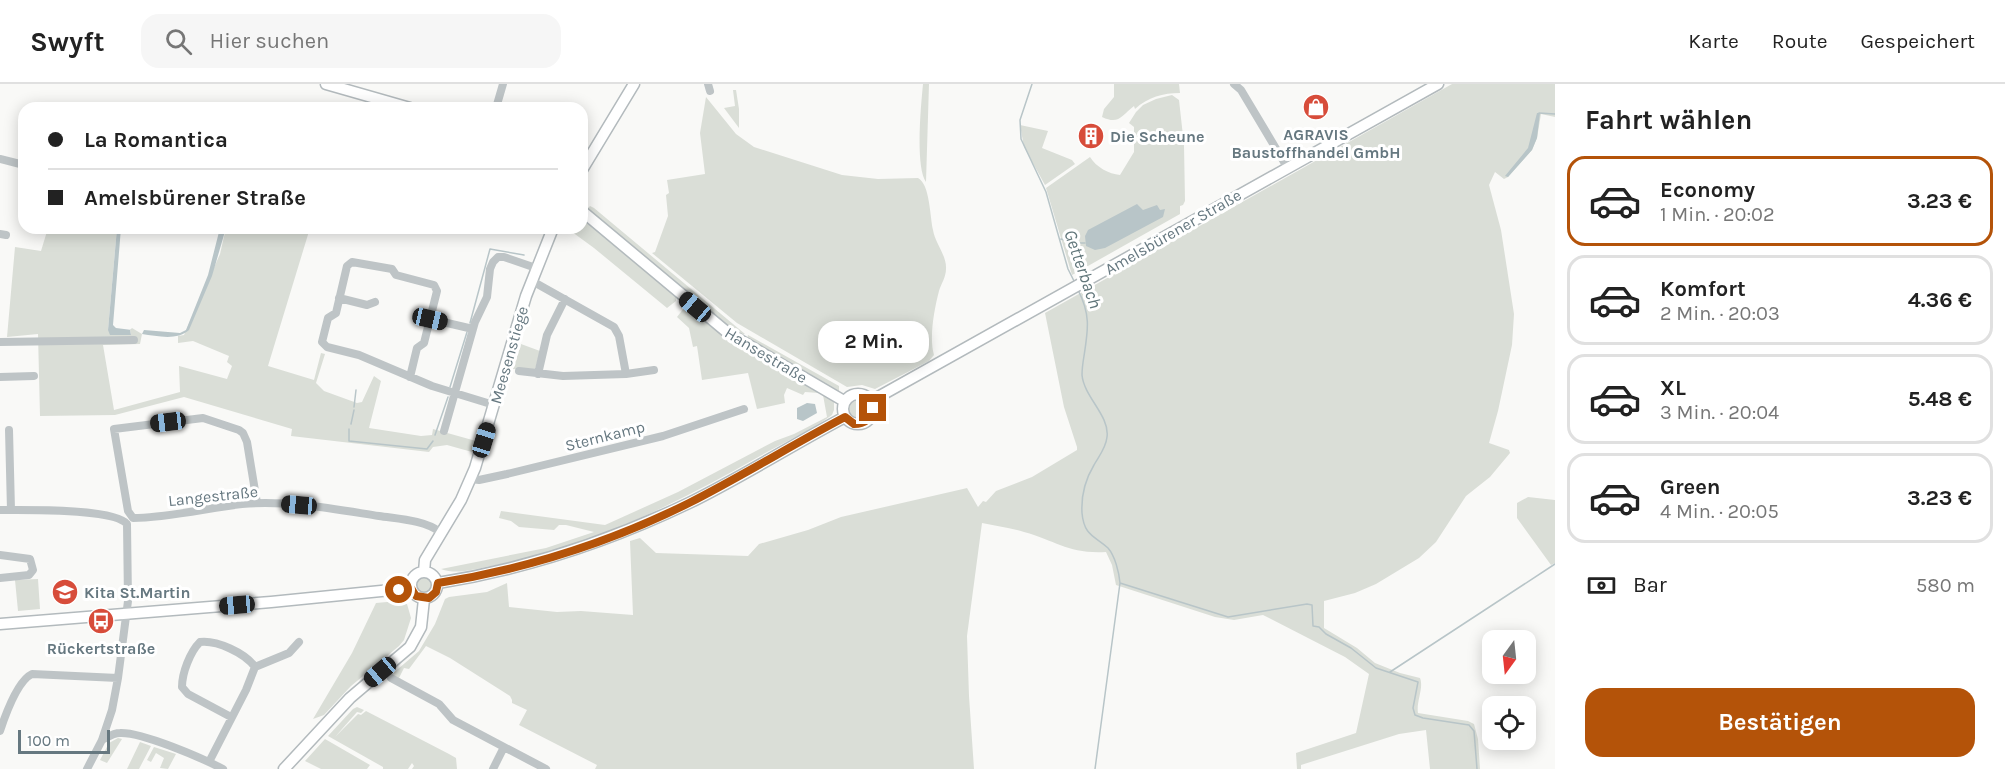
<!DOCTYPE html>
<html lang="de">
<meta charset="utf-8">
<style>
:root{--surface:#fff;--page:#f6f6f6;--text:#222;--muted:#767676;--line:#e0e0e0;--accent:#b45309}
body{margin:0;font-family:Karla,sans-serif;background:var(--page);color:var(--text);height:100vh;display:flex;flex-direction:column;font-size:22px;white-space:nowrap}
*{box-sizing:border-box;margin:0}
p{font-size:20px;color:var(--muted)}
.icon{flex:none;width:33px;height:33px;fill:none;stroke:currentColor;stroke-width:2;stroke-linecap:round;stroke-linejoin:round}
.map{position:relative;flex:1;overflow:hidden}
.side{display:flex;flex-direction:column;background:var(--surface);width:450px}
.side>*{flex:none}
.top-card{position:absolute;left:18px;top:18px;width:570px;height:132px;border-radius:18px;box-shadow:0 3px 15px #0003;display:grid;align-content:center;height:132px;padding:0 30px;background:var(--surface)}
.needle{width:39px;rotate:195deg}
.tools{position:absolute;left:1482px;top:546px;display:grid;gap:12px}
.tools a{display:grid;place-items:center;width:54px;height:54px;border-radius:12px;background:var(--surface);box-shadow:0 3px 15px #0003;font-size:30px}
.scale{position:absolute;left:18px;bottom:15px;width:92px;box-sizing:border-box;padding-left:6px;border:3px solid #667880;border-top:0;font-size:16px;line-height:21px;white-space:nowrap;color:#667880;-webkit-text-stroke:4px #fff;paint-order:stroke}
.end{position:absolute;width:27px;height:27px;margin:-14px;border:8px solid #b45309;background:#fff;box-shadow:0 0 0 3px #fff}
.from{border-radius:50%}
.bubble{position:absolute;height:42px;border-radius:18px;background:var(--surface);box-shadow:0 3px 15px #0003;font-size:20px;font-weight:700;line-height:42px;text-align:center}
.car{position:absolute;width:18px;height:36px;margin:-18px -9px;border-radius:8px;box-shadow:0 0 4px 2px #0007;background:linear-gradient(#222 24%,#8ab4d8 0 40%,#222 0 76%,#8ab4d8 0 86%,#222 0)}
.top-card b{display:flex;align-items:center;gap:21px;height:57px;font-size:22px}
.top-card b+b{border-top:2px solid var(--line)}
.top-card i{width:15px;height:15px;background:var(--text)}
ul{padding:0;list-style:none}
li{display:flex;align-items:center;gap:18px;height:90px;margin:0 12px 9px;padding:0 18px;border:3px solid var(--line);border-radius:18px}
li div{flex:1}
li b{display:block;font-size:22px}
li em{font-style:normal;font-weight:700}
li.on{border-color:var(--accent)}
li>.icon{width:54px;height:54px;stroke-width:1.5}
h2{padding:0 30px;font-size:27px;line-height:72px}
.pay{display:flex;align-items:center;gap:15px;height:66px;padding:0 30px;font-size:22px}
.pay p{margin-inline-start:auto}
.cta{display:flex;gap:12px;margin-top:auto;padding:12px 30px}
.cta a{flex:1;height:69px;border-radius:18px;background:var(--accent);color:#fff;font-size:24px;font-weight:700;line-height:69px;text-align:center}
header{display:flex;align-items:center;gap:36px;box-sizing:border-box;height:84px;padding:0 30px;background:var(--surface);border-bottom:2px solid var(--line)}
header strong{font-size:28px}
nav{display:flex;gap:33px;margin-inline-start:auto;font-size:21px}
.search{width:420px;height:54px;background:var(--page);display:flex;align-items:center;gap:15px;box-sizing:border-box;padding:0 21px;border-radius:18px;color:var(--muted);font-size:22px}
main{display:flex;flex:1;min-height:0}
.map>svg:first-child{display:block}
.green{fill:#daded7}
.water{fill:#b8c5c8}
.lines{fill:none;stroke-linecap:round;stroke-linejoin:round}
.stream{stroke:#b8c5c8;stroke-width:1.5}
.secondary-casing{stroke:#b3babd;stroke-width:13}
.street{stroke:#bec4c6;stroke-width:8}
.secondary{stroke:#fff;stroke-width:10}
.route{stroke:#b45309;stroke-width:8}
.labels{text-anchor:middle;dominant-baseline:central;stroke-width:6;stroke-linejoin:round;paint-order:stroke}
.poi-label{font-size:16px;font-weight:bold;fill:#667880;stroke:#fff}
.street-label{font-size:16px;fill:#667880;stroke:#fff}
.water-label{font-size:18px;font-style:italic;fill:#61767a;stroke:#fff}
</style>
<header>
<strong>Swyft</strong>
<div class="search"><svg class="icon" aria-label="search" viewBox="0 0 24 24"><circle cx="10" cy="10" r="6"/><path d="M15 15l6 6"/></svg>Hier suchen</div>
<nav><a>Karte</a><a>Route</a><a>Gespeichert</a></nav>
</header>
<main>
<div class="map">
<svg width="1555" height="685" viewBox="0 0 1555 685">
<rect width="100%" height="100%" fill="#f9f9f7"/>
<path class="green" d="M923,0H929L926,98C915,82 921,21 923,0Z
M1114,0H1179L1180,9C1163,9 1148,13 1135,25L1134,22C1121,32 1119,41 1102,33L1104,25L1114,13Z
M1452,0H1555V33L1541,30L1537,54L1532,66L1508,93L1504,95L1495,88L1489,101L1501,146L1514,230L1512,261L1498,327L1489,359L1509,366L1510,369L1490,393L1466,412L1436,458L1419,474L1376,500L1355,509L1324,517V544L1357,564L1375,579L1400,589L1420,594C1424,604 1416,618 1418,629L1468,637L1474,640L1478,655L1480,685H1430L1426,646L1399,650L1301,681V685H1297L1296,669L1356,649L1369,590L1345,573L1263,531L1234,536L1215,533L1116,501L1112,481L1106,468C1068,470 1057,457 1024,448C1011,444 996,442 982,439L967,552L969,612L974,685H595L597,681L519,641L527,626L512,619V616L510,612L450,574L426,562L409,585L404,584L399,594L403,596L391,591L419,567L435,540L445,515L449,513L487,508L507,499L509,523L557,528L581,527L633,531L630,457L640,454L656,469L748,472L759,460L808,446L841,433L963,405L967,404L978,423L983,417L986,418L996,407L1032,393L1077,366V363L1064,323L1045,229Z
M733,6H736L739,25V44L724,24L735,22Z
M1172,11L1179,16L1184,61L1185,117L1183,121L1180,122V130L1072,191L1046,104L1090,73C1096,83 1109,90 1120,91L1134,68V43L1129,39L1136,28L1143,21L1156,15Z
M706,13L736,50L754,63L842,91L878,95L918,94C930,100 930,133 933,146C935,159 947,172 946,185C946,193 941,200 939,207C934,226 929,254 934,271L929,277L875,305L862,301L847,303L737,239L652,169L655,168L668,132L666,111L669,109L667,96L705,90L700,49Z
M1020,41L1048,47L1042,64L1072,76L1075,80L1045,101L1024,63Z
M590,122L594,124L745,250L738,252L587,125Z
M582,133L676,210V217L667,224L594,164L568,145L582,144Z
M48,144H117L108,246L131,251L130,246L132,244L142,250L140,260L103,261L114,326L180,308L179,282L227,295L232,282L227,278L229,272L193,257L178,259V252L184,251L220,170L226,144H310L268,282L314,296L321,269L325,270L316,299L324,307L357,319L362,318L374,292L381,297L369,344L421,352L432,351L433,345L476,357L472,368L447,361L433,363L429,368L291,352L292,345L184,313L115,331L40,332L38,250L7,253L15,163L41,167Z
M690,222L834,316V326L832,331C810,347 784,358 760,372C676,420 588,464 491,482C475,485 457,491 441,485L546,464L594,448L566,441H559L554,446L519,443L511,437L499,434L501,427L605,441L678,408L775,357L794,350L827,333L823,311L819,309L805,308L803,311L787,304L784,311L785,319L757,325L748,289L702,296L697,262L693,263L689,244L677,233L684,224Z
M748,251L839,302V308L827,303L747,255Z
M521,260L540,267L535,286L513,285Z
M847 324a11 11 0 1 1 22 0a11 11 0 1 1-22 0Z
M1528,413L1555,416V479L1551,481L1517,434V419Z
M415 501a9 9 0 1 1 18 0a9 9 0 1 1-18 0Z
M38,495L40,525L18,527L15,496Z
M398,517L407,520L411,534L404,556L399,562L351,602L324,631L313,635L352,569L376,519Z
M357,623L364,626L361,629L357,628L335,653L358,630L361,631L366,627L449,670L456,674L457,685H412L414,682L412,679L408,685H383V683L328,652L353,625Z
M118,654L122,655L107,679L100,676L109,659Z
M325,655L370,681L367,685H321L305,677Z
M140,658L151,662L139,685H127Z
M154,663L176,670L168,685L160,684L164,674L156,669L151,678L147,676Z"/>
<path class="water" d="M1537,29H1540L1537,54L1532,66L1508,93L1505,92L1528,64Z
M1137,120L1143,126L1157,121L1160,126L1165,125L1163,133L1105,164L1095,166L1086,162L1085,152L1088,146Z
M117,144H121L113,241L116,244L132,246H130L131,251H110L108,246Z
M220,144H226L212,192L189,246C177,257 157,252 142,250L144,246L180,249L186,246L208,191Z
M807,319L815,320L817,329L803,337L797,335V324Z"/>
<g class="lines">
<path class="stream" d="M1032,0L1020,36L1021,55L1046,108L1068,185L1075,199
M1539,29L1555,30
M1061,155L1073,159H1085
M1078,206C1091,231 1088,246 1084,272C1083,278 1082,285 1082,291C1084,313 1110,332 1107,353C1106,364 1099,372 1094,381C1085,396 1081,412 1082,429C1084,452 1095,452 1108,464C1115,472 1119,488 1120,499L1095,685
M470,239L490,165L524,171
M450,303L467,248
M354,323L356,306
M351,340L354,326
M349,345V357L427,365L433,357
M435,351L448,313
M1120,499L1228,533L1307,520L1312,521L1313,542L1319,543L1326,550L1351,564L1376,584L1418,598L1413,624L1415,631L1423,634L1469,641L1474,647L1477,685
M1390,588L1555,480"/>
<defs>
<path id="secondary" d="M326,0L410,24
M582,86L634,0
M582,127L728,249L844,317
M843 325a15 15 0 1 1 30 0a15 15 0 1 1-30 0Z
M871,317L1438,0
M411 501a13 13 0 1 1 26 0a13 13 0 1 1-26 0Z
M424,488L425,476L461,416L475,384L526,212L553,144
M438,499C526,485 608,458 689,419C742,393 792,361 845,333
M0,540L271,518L411,504
M284,685L350,614L410,563L421,543L424,515"/>
</defs>
<use href="#secondary" class="secondary-casing"/>
<path class="street" d="M708,0L710,7
M1234,0L1241,6L1287,83
M496,24L503,0
M0,75L24,81
M0,150L6,151
M532,197L614,243L619,252L626,290L654,286
M339,214L367,221L375,218
M430,235L473,245
M0,258L134,256
M519,287L563,292L626,290
M538,290L547,251L565,215
M0,293L34,292
M410,293L417,264L424,259L437,207L434,201L396,191L392,185L352,178L347,182L336,229L328,234L322,258L327,263L359,271L432,302L494,321
M9,346L11,426
M444,347L475,238L487,213L490,185L493,178L498,173H504L536,184
M471,395L479,396L507,390L663,352L744,325
M257,419L247,358L243,349L239,346L203,334L114,345L128,427L133,434C166,434 208,424 242,420C288,416 334,425 379,432C398,435 424,436 440,448
M0,426C23,426 114,424 127,440L128,517L118,594L112,626L102,656L87,685
M0,471L30,475L33,486L29,491L0,494
M391,594L439,620L453,636L504,663L493,685
M231,633L188,610L182,603C182,589 190,568 200,558C217,556 245,569 255,583
M0,647C5,632 17,597 32,590L118,594
M102,656C108,653 113,649 120,649C142,648 202,674 223,685
M504,663L546,685
M209,678L246,606L255,583L289,569L299,558"/>
<use href="#secondary" class="secondary"/>
</g>
<g class="lines">
<path class="route" d="M399,506L411,504L416,512L429,514L436,508L438,499C526,485 609,459 689,419C742,392 792,361 845,333L854,340C865,340 871,335 873,324"/>
</g>
<defs>
<symbol id="shop-disc" viewBox="-11 -11 22 22"><circle r="9.5" fill="#d74c3a" stroke="#fff"/><path d="M-5-2.5h2.3a2.7 3.5 0 0 1 5.4 0H5L5.5 6h-11ZM-1.5-2.5h3a1.5 2.3 0 0 0-3 0Z" fill="#fff"/></symbol>
<symbol id="building-disc" viewBox="-11 -11 22 22"><circle r="9.5" fill="#d74c3a" stroke="#fff"/><path d="M-4-6H4V6H1V3H-1V6H-4ZM-2.5-4.3h1.7v1.8h-1.7ZM.8-4.3h1.7v1.8H.8ZM-2.5-1h1.7V.8h-1.7ZM.8-1h1.7V.8H.8Z" fill="#fff"/></symbol>
<symbol id="school-disc" viewBox="-11 -11 22 22"><circle r="9.5" fill="#d74c3a" stroke="#fff"/><path d="M0-5L7-2L0 1L-7-2ZM-4 1L0 2.5L4 1V4Q0 6-4 4Z" fill="#fff"/></symbol>
<symbol id="bus-disc" viewBox="-11 -11 22 22"><circle r="9.5" fill="#d74c3a" stroke="#fff"/><path d="M-5-6H5V4H4V6H2V4H-2V6H-4V4H-5ZM-3.5-4V0h7V-4ZM-3.5 1.2v1.5H-2V1.2ZM2 1.2v1.5H3.5V1.2Z" fill="#fff"/></symbol>
</defs>
<g fill-rule="evenodd">
<use href="#shop-disc" x="1301" y="8" width="30" height="30"/>
<use href="#building-disc" x="1076" y="37" width="30" height="30"/>
<use href="#school-disc" x="50" y="493" width="30" height="30"/>
<use href="#bus-disc" x="86" y="522" width="30" height="30"/>
</g>
<g class="labels">
<g class="poi-label">
<text x="1316" y="50">AGRAVIS<tspan x="1316" dy="18">Baustoffhandel GmbH</tspan></text>
<text x="1110" y="52" text-anchor="start">Die Scheune</text>
<text x="84" y="508" text-anchor="start">Kita St.Martin</text>
<text x="101" y="564">Rückertstraße</text>
</g>
<g class="street-label">
<text transform="translate(1173 148) rotate(-30)">Amelsbürener Straße</text>
<text transform="translate(509 271) rotate(-74)">Meesenstiege</text>
<text transform="translate(766 271) rotate(31)">Hansestraße</text>
<text transform="translate(605 352) rotate(-14)">Sternkamp</text>
<text transform="translate(213 412) rotate(-6)">Langestraße</text>
</g>
<g class="water-label">
<text transform="translate(1083 185) rotate(71)">Getterbach</text>
</g>
</g>
</svg>
<div class="tools">
<a><svg class="needle" viewBox="-14 -14 28 28"><path d="M0-13l5 13h-10z" fill="#e53935"/><path d="M0 13l5-13h-10z" fill="#767676"/></svg></a>
<a><svg class="icon" aria-label="locate" viewBox="0 0 24 24"><circle cx="12" cy="12" r="6"/><path d="M12 2v4M12 18v4M2 12h4M18 12h4"/></svg></a>
</div>
<div class="scale">100 m</div>
<i class="end from" style="left:399px;top:506px"></i>
<i class="end" style="left:873px;top:324px"></i>
<div class="bubble" style="left:818px;top:237px;width:111px">2 Min.</div>
<i class="car" style="left:695px;top:223px;rotate:310deg"></i>
<i class="car" style="left:430px;top:235px;rotate:103deg"></i>
<i class="car" style="left:168px;top:338px;rotate:263deg"></i>
<i class="car" style="left:484px;top:356px;rotate:17deg"></i>
<i class="car" style="left:299px;top:421px;rotate:275deg"></i>
<i class="car" style="left:237px;top:521px;rotate:265deg"></i>
<i class="car" style="left:380px;top:588px;rotate:230deg"></i>
<div class="top-card">
<b><i class="from"></i>La Romantica</b>
<b><i></i>Amelsbürener Straße</b>
</div>
</div>
<section class="side">
<h2>Fahrt wählen</h2>
<ul>
<li class="on"><svg class="icon" aria-label="car" viewBox="0 0 24 24"><path d="M5 17H2v-5l4-1 3-4h7l3 4 3 1v5h-3M9 17h6M6 11h13"/><circle cx="7" cy="17" r="2"/><circle cx="17" cy="17" r="2"/></svg><div><b>Economy</b><p>1 Min. · 20:02</p></div><em>3.23 €</em></li>
<li><svg class="icon" aria-label="car" viewBox="0 0 24 24"><path d="M5 17H2v-5l4-1 3-4h7l3 4 3 1v5h-3M9 17h6M6 11h13"/><circle cx="7" cy="17" r="2"/><circle cx="17" cy="17" r="2"/></svg><div><b>Komfort</b><p>2 Min. · 20:03</p></div><em>4.36 €</em></li>
<li><svg class="icon" aria-label="car" viewBox="0 0 24 24"><path d="M5 17H2v-5l4-1 3-4h7l3 4 3 1v5h-3M9 17h6M6 11h13"/><circle cx="7" cy="17" r="2"/><circle cx="17" cy="17" r="2"/></svg><div><b>XL</b><p>3 Min. · 20:04</p></div><em>5.48 €</em></li>
<li><svg class="icon" aria-label="car" viewBox="0 0 24 24"><path d="M5 17H2v-5l4-1 3-4h7l3 4 3 1v5h-3M9 17h6M6 11h13"/><circle cx="7" cy="17" r="2"/><circle cx="17" cy="17" r="2"/></svg><div><b>Green</b><p>4 Min. · 20:05</p></div><em>3.23 €</em></li>
</ul>
<div class="pay"><svg class="icon" aria-label="cash" viewBox="0 0 24 24"><path d="M3 7h18v10H3z"/><circle cx="12" cy="12" r="2"/></svg>Bar<p>580 m</p></div>
<div class="cta"><a>Bestätigen</a></div>
</section>
</main>
